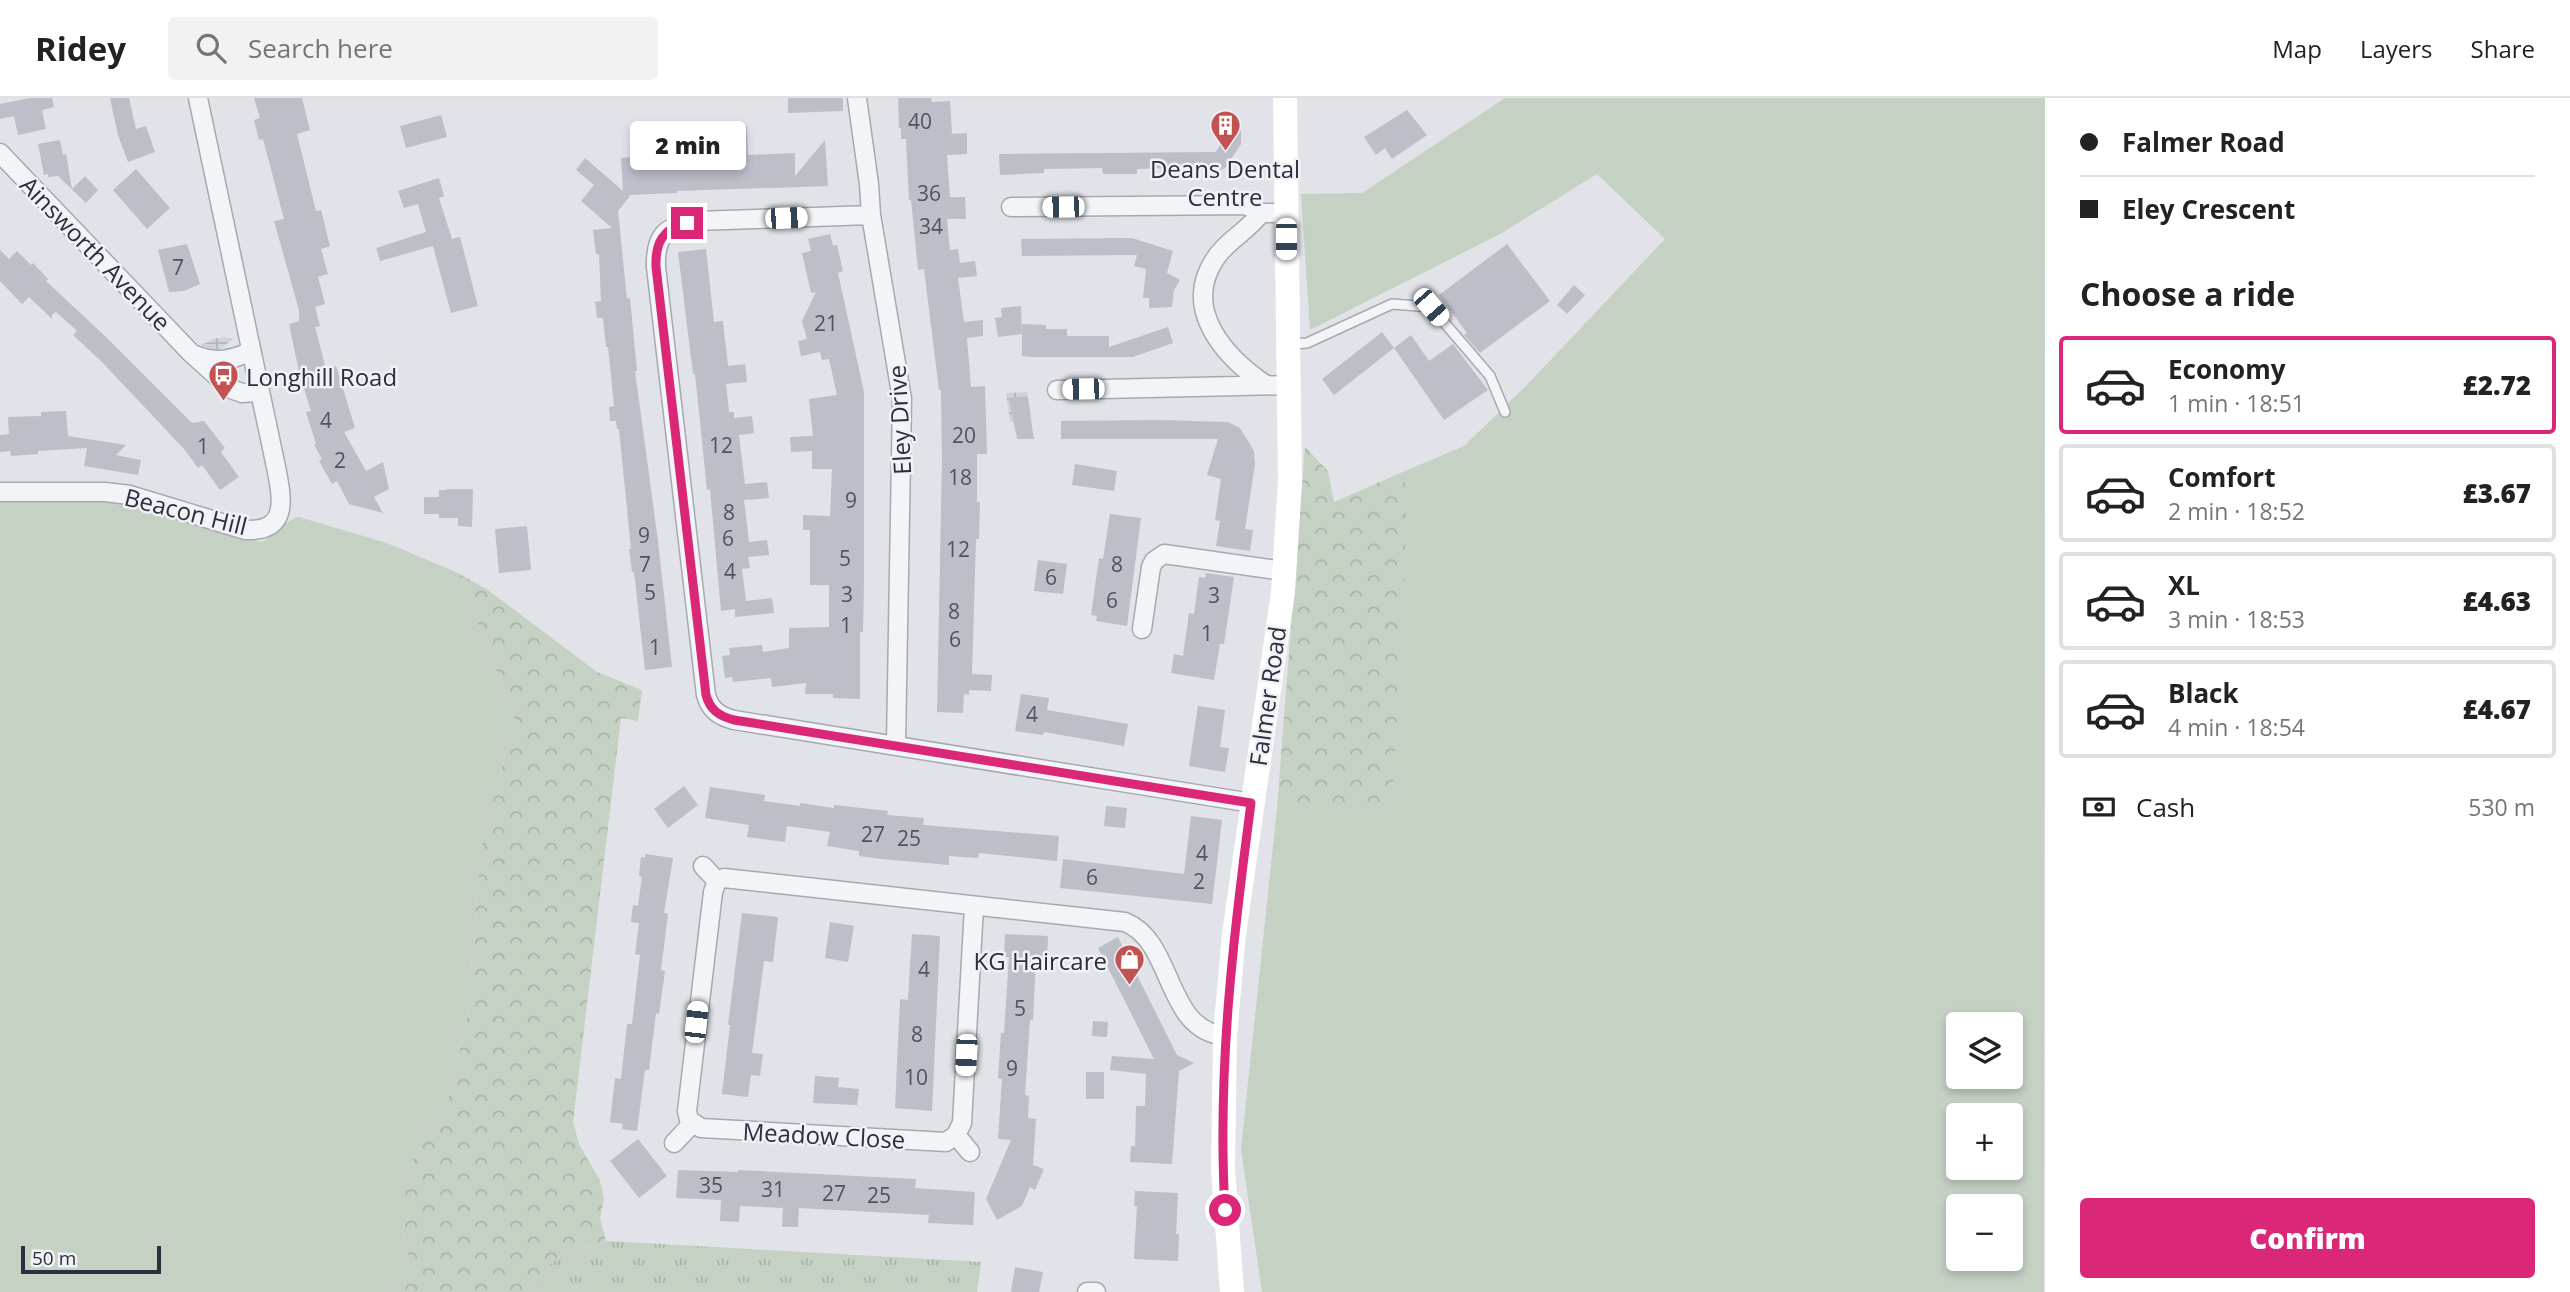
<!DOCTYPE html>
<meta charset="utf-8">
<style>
:root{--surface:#fff;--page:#f2f2f2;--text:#222;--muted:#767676;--line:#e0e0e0;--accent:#db2777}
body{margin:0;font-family:"Open Sans",sans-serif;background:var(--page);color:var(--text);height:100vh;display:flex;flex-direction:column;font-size:26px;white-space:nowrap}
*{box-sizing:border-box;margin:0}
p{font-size:23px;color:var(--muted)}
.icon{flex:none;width:38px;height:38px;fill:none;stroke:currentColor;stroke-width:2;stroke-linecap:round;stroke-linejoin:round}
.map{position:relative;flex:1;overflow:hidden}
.side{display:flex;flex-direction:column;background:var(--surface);width:525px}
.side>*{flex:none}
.guide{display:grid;align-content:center;height:154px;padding:0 35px;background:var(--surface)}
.fabs{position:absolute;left:1946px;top:914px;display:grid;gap:14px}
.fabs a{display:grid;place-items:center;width:77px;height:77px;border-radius:7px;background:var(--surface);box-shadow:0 4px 10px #0003;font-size:35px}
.scale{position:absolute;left:21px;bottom:18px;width:140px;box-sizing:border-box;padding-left:7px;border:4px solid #2b2f3e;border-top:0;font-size:19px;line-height:24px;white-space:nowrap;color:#2b2f3e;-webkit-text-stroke:5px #f0f2f6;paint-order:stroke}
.end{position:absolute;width:32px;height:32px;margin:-16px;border:9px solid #db2777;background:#fff;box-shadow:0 0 0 4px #fff}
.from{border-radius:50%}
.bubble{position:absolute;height:49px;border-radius:7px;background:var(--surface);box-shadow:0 4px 10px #0003;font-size:23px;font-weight:800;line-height:49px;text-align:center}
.car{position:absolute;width:21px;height:42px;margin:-21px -10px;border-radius:9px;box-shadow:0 0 5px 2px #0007;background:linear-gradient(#fff 24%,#345 0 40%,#fff 0 76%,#345 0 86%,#fff 0)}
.guide b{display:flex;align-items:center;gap:24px;height:66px;font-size:26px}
.guide b+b{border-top:2px solid var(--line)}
.guide i{width:18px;height:18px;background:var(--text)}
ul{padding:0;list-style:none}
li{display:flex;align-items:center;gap:21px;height:98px;margin:0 14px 10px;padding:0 21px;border:4px solid var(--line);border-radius:7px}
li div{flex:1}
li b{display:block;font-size:26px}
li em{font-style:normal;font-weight:800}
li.active{border-color:var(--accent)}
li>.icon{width:63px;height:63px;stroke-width:1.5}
h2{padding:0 35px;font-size:32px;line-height:84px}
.pay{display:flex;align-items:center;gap:18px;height:77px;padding:0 35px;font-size:26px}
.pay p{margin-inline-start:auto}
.cta{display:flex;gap:14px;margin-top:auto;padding:14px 35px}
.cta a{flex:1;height:80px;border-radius:7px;background:var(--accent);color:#fff;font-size:28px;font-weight:800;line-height:80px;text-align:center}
header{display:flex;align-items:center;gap:42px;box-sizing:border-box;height:98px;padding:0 35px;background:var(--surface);border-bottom:2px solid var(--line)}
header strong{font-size:33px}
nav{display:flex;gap:38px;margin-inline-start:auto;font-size:24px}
.search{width:490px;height:63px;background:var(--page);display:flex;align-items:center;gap:18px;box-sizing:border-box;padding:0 24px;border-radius:7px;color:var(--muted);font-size:26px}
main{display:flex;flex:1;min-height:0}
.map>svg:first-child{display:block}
.industrial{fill:url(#industrial-grid)}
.grass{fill:#c4d1c3;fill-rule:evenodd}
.forest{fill:url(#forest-crowns)}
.park{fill:url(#park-tufts)}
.building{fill:#bcbec8}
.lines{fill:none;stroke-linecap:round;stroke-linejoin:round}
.lane-casing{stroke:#a7a9b2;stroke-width:12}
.street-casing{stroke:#a7a9b2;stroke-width:21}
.lane{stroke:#f3f4f7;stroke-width:9}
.street{stroke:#f3f4f7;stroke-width:18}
.secondary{stroke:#fff;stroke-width:24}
.route{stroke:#db2777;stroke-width:9}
.labels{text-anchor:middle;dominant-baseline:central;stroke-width:5;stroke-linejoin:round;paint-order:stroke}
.number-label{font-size:21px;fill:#4f5360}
.poi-label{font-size:24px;fill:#2b2f3e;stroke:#f0f2f6}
.street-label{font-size:24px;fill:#2b2f3e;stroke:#f0f2f6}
</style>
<header>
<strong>Ridey</strong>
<div class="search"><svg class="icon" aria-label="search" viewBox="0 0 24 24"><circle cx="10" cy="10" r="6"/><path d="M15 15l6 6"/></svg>Search here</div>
<nav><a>Map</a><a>Layers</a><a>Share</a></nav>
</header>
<main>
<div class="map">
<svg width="2045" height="1194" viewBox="0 0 2045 1194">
<defs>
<pattern id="industrial-grid" width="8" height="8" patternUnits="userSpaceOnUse" patternTransform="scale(1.75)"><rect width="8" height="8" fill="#cfd2da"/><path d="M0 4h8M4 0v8" fill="none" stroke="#b2b5bc"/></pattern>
<pattern id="forest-crowns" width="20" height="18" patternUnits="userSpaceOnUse" patternTransform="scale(1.75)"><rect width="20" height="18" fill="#c4d1c3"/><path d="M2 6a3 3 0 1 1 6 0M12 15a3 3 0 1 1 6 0" fill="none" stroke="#a9b4a9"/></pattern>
<pattern id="park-tufts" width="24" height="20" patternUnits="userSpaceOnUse" patternTransform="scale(1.75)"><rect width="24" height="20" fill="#c4d1c3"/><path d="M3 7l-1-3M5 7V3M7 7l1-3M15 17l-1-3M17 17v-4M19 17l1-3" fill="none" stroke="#a9b4a9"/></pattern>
</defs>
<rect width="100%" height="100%" fill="#e1e3e8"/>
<path class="industrial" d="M224,239L232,241L221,251L212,252L202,247L213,241Z
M1027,294L1032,325L1010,324L1006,295Z"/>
<path class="grass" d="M1505,0H2045L2044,1194H1262L1241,1051L1277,710L1392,702L1405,373L1464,348L1525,289L1665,141L1597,76L1502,135L1310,232L1301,96L1362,95ZM1958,926H2011V978H1958ZM1958,1017H2011V1069H1958ZM1958,1108H2011V1160H1958Z
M62,402L121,404L261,444C276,438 283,423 299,419L387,445L458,475L515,620L481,749L467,921L447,1006L407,1072L402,1093V1128L409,1164L395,1194H0V403Z"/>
<path class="forest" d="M1305,349L1328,373L1334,404L1405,373L1406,436L1392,709L1277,710Z
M458,475L488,492L597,574L642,592L638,623L621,620L573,1024L579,1046L600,1083L604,1101L600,1120L606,1143C595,1151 581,1148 569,1153C552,1160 540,1178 533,1194H395L409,1164L402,1128V1093L407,1072L447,1006L467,921L481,749L515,620Z"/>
<path class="park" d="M606,1143L981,1164L977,1194H533C540,1178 552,1160 569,1153C581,1148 595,1151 606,1143Z"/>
<path class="building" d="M30,0H52L54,9L42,12L46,31L18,37L14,18L0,21V6Z
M110,0H129L136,31L146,28L155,54L128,64L118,37Z
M254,0H302L310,32L297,36L316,113L321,112L330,148L321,151L328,176L318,179L325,206L315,209L320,228L315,229L326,271L336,268L355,330L344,334L366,373L383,364L389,391L374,399L383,415L349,406L337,383L332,386L319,363L322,361L314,347L316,346L306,314L311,313L300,278L289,226L299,223V212L274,123L284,121L263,41L259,42L254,22L260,20Z
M788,0H843V13L788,15Z
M898,0H931L932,4L950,3L952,36L967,35V56L947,57L950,99H965L966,121H947L950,152L958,151L960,165L975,163L977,178L958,180L964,224L983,222V238L967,240L971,289L985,288L987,356H977V404H980L979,441H976L972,576L992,577L991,593L969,592V597L964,596L963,615L937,614L942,361L941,292H939L924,171L918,172L911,102H909L906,41H901V30H899Z
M1407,12L1427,37L1392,61L1385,50L1376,57L1364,39Z
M441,17L447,39L406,50L400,28Z
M747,28L748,57L795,55V78L825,42L828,88L677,93V95L629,97L630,98L618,113L627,201L630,200L637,273H635L658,443L672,569L645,572L634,474H632L629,451H631L619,331H617L616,323H610L609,309L614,308L608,249H606L603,220H597L595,204L601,203L599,156H596L593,132L612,130L581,103L594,87L576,72L585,60L623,93L621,60L640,58L641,69L670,68L671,37L686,39V56L731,54L730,29Z
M1225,31L1241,32V46L1226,69L1215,76L1212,71L1194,69L1137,71V76H1103L1102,70L1044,71V75L1000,77L999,56L1216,54L1224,40Z
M60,42L63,57L66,56L72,91L85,78L98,92L86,105L58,78L48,79V76L44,77L38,46Z
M136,71L170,110L147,131L113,92Z
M439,80L444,98L439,100L452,141L460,139L478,208L451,215L433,148L380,163L376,150L426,134L418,106L404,110L398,93Z
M830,136L833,148L837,147L843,173L838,175L864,294V484L863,534H860V601L833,600V596H805L806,585L772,589L771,580L733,584L732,579L725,580L722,558L730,557L729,550L762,547L763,554L789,550V530L829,529V487H810V432H803V417L830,418L832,371H812V353L791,354L790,339L813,338L809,301L837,297L829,261L822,262L820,254L801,258L798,243L807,241L802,223L816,194L811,195L802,155L811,153L808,141Z
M1132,140L1173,153L1167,175L1180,182L1174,192L1172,209L1149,210V200H1143L1146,171L1134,168L1137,157L1022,158L1021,141Z
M187,146L200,186L184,193L169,194L158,152Z
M1507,146L1550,203L1480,255L1464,237L1467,235L1439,197Z
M706,151L714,224L723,223L728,268L745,266L747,284L726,286L729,314H734V320L752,318L754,335L739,337L745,386L767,384L769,400L744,402L749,444L767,442L769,457L748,459L750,470L742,471L746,503L772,500L774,515L735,519V511L721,513L710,391L707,392L695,276H693L678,154Z
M0,152L9,161L17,153L31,167L33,165L48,181L46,183L106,239L192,325L204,323L225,350L221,354L239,379L220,392L202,367L198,370L184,351L101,263L73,237L77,233L56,214L52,217V221L29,199L22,206L0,183Z
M1574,187L1585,197L1567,216L1557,207Z
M1021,208L1022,236L998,239L995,220L1002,219L1001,210Z
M1022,226L1046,227V231H1067V238H1109V249L1168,229L1173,245L1133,259H1032L1022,258Z
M1382,234L1394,250L1334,297L1322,281Z
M1411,237L1429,263L1453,246L1488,292L1444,322L1394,250Z
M1027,298L1034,341H1017L1009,300Z
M66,313L68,338L126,347L116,357L141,362L138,377L84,368L87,350L38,353V356L11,358L10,353L0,354V337L9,336L8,319L41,318V314Z
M1158,322L1228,324L1240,330L1254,353L1255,366L1245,431L1253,432L1250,453L1216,448L1220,423L1215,422L1221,381L1207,377L1218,341H1061V323Z
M1075,366L1117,373L1114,393L1072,387Z
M447,391H473L472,429L458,428V420H439V416H424V399H439V392H447Z
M1110,416L1141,420L1127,528L1096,523L1097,518L1091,517L1099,460L1103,461Z
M527,428L531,472L499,475L495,431Z
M1038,462L1067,466L1063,496L1034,493Z
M1206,475L1234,479L1224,546H1220L1214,582L1171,575L1174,556L1183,558L1189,515L1194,516L1199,479L1205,480Z
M1021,596L1049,600L1047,612L1128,626L1124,648L1044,634L1043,637L1015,633Z
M1198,608L1225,612L1220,649L1229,650L1225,674L1189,668Z
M684,688L698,707L668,730L654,711Z
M710,689L765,697L764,703L800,708V705L834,710V707L888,713L887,717L924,720L923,727L1059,738L1057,763L979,755L978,760L949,758V767L881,761L859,758V753L827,748L830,734L787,728L785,744L747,739L749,727L705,720Z
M1106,708L1127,710L1125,730L1104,728Z
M1191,718L1222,722L1212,806L1060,790L1063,761L1184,776Z
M645,756L673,760L664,815L668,816L661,872L665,873L659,916L656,915L649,972H645L637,1033L622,1031L623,1026L610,1024L615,980L621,981L627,926H632L640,857L635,856L639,825L631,824L633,807L638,808L642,779L639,778L641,759L645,760Z
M742,815L778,819L773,864L764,863L752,955L763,956L760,978L751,977L748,999L722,996L730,927H728Z
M830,824L854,828L848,864L825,860Z
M912,836L940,838L932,1013L895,1010L900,901L908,902Z
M1005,836L1048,838L1047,861L1036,860L1033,922H1030L1025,997L1029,998L1028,1020L1036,1021L1033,1067L1044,1071L1035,1092L1030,1089L1022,1108L997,1122L986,1101L1011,1042L998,1041L1002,981L998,980L1001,935H1004L1009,859H1004Z
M1118,839L1177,957L1194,965L1179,973L1172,1066L1130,1064L1131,1048H1135L1136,1008H1145L1146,976L1110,972L1112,958L1154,961L1098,850Z
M1093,923L1108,924L1107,939L1092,938Z
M1086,974H1104V1001H1086Z
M815,978L839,980L838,989L859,991L857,1007L813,1005Z
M638,1041L667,1078L639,1100L610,1063Z
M678,1072L738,1074V1072L916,1081L915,1090L975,1094L973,1127L928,1125L929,1117L799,1110L798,1129H782L783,1110L740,1108L739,1124L720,1123L721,1102L676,1100Z
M1135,1093L1178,1095L1176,1136H1179L1178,1163L1134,1161L1137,1108H1134Z
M1015,1169L1043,1174L1039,1194H1011Z"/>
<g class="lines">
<defs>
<path id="lane" d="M1291,246L1307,245L1392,206L1431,209L1490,278L1505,314"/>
<path id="street" d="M857,0L869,86L871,117L902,301L896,647
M0,55L191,255L231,291L242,295L260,294
M1011,109L1246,107L1261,115H1285
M1261,115C1247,134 1227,142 1215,161C1181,212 1226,260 1266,287
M871,117L695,123C665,128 655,138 656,169L706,597C710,612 719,618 734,622L1252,705
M195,257C215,265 231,263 251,253
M1057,292L1289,287
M0,394H105L130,397L245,432C290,434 282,400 276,369L198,0
M1142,531L1151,469L1154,463L1164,456L1284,473
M703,768L717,783
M974,808L962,1025L956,1037L946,1044L701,1030L689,1022L687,1013L713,794L717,783L724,780L1125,824C1175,844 1164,932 1225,938
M956,1037L970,1054
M674,1045L692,1026
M1087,1194H1096"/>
</defs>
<use href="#lane" class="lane-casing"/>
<use href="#street" class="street-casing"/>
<use href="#lane" class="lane"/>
<use href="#street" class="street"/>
<path class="secondary" d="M1232,1194L1223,1071L1225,938L1234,836L1283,494L1290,383L1285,0"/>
</g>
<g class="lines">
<path class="route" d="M687,125C663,130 655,145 656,169L706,597C710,612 719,618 734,622L1251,705C1233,840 1217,975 1225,1112"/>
</g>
<defs>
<symbol id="building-pin" viewBox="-11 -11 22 30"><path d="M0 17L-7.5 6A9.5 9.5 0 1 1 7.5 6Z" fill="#c15353" stroke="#f0f2f6"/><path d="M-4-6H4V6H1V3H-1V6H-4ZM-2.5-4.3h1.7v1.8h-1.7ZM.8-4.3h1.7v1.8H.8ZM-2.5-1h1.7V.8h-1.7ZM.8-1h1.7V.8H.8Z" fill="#fff"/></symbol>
<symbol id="bus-pin" viewBox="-11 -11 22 30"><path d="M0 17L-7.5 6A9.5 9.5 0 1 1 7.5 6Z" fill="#c15353" stroke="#f0f2f6"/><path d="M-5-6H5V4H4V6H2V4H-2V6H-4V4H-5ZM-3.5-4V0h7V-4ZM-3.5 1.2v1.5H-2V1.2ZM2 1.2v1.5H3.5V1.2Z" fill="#fff"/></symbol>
<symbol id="shop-pin" viewBox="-11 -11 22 30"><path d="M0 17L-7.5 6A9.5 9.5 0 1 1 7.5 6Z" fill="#c15353" stroke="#f0f2f6"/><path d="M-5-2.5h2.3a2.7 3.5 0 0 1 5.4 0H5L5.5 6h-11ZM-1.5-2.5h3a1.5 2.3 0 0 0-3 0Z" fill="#fff"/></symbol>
</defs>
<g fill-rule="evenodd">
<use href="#building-pin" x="1208" y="10" width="35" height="47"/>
<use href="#bus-pin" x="206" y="260" width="35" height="47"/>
<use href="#shop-pin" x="1112" y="844" width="35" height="47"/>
</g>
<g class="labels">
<g class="number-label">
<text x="920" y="23">40</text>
<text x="929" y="95">36</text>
<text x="931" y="128">34</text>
<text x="178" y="169">7</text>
<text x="826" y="225">21</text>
<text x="326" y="322">4</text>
<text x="964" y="337">20</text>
<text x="721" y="347">12</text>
<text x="203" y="348">1</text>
<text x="340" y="362">2</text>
<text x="960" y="379">18</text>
<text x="851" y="402">9</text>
<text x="729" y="414">8</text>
<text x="644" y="437">9</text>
<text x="728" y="440">6</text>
<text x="958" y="451">12</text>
<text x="845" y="460">5</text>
<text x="645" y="466">7</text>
<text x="1117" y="466">8</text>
<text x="730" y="473">4</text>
<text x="1051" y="479">6</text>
<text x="650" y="494">5</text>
<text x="847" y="496">3</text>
<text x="1214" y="497">3</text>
<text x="1112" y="502">6</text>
<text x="954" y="513">8</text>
<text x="846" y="527">1</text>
<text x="1207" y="535">1</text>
<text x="955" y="541">6</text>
<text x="655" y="549">1</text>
<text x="1032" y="616">4</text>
<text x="873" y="736">27</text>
<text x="909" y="740">25</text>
<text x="1202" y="755">4</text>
<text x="1092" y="779">6</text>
<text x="1199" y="783">2</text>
<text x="924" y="871">4</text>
<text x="1020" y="910">5</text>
<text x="917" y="936">8</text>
<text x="1012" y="970">9</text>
<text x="916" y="979">10</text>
<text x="711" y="1087">35</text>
<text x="773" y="1091">31</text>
<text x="834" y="1095">27</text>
<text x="879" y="1097">25</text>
</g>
<g class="poi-label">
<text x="1225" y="70">Deans Dental<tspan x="1225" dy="28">Centre</tspan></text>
<text x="246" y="278" text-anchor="start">Longhill Road</text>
<text x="1107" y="862" text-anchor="end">KG Haircare</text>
</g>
<g class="street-label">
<text transform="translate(96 155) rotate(46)">Ainsworth Avenue</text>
<text transform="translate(899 322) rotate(-93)">Eley Drive</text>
<text transform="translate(186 413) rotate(14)">Beacon Hill</text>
<text transform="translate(1267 598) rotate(-82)">Falmer Road</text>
<text transform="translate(824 1037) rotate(3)">Meadow Close</text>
</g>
</g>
</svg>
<div class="fabs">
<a><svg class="icon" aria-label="layers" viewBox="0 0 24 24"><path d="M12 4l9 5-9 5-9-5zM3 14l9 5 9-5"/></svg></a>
<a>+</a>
<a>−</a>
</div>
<div class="scale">50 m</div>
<i class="end from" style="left:1225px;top:1112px"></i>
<i class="end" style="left:687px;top:125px"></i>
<div class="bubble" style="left:630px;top:23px;width:116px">2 min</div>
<i class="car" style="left:1063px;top:109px;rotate:269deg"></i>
<i class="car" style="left:786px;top:120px;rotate:88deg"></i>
<i class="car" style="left:1286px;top:141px;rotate:180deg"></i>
<i class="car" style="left:1431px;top:209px;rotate:139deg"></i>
<i class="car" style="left:1083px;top:291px;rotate:269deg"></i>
<i class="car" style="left:696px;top:924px;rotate:6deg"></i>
<i class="car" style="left:966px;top:957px;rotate:183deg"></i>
</div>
<section class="side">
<div class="guide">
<b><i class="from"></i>Falmer Road</b>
<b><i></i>Eley Crescent</b>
</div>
<h2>Choose a ride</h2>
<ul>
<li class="active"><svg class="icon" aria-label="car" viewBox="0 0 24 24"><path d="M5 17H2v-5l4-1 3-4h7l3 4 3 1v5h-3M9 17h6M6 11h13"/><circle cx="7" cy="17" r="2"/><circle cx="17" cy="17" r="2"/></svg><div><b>Economy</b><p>1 min · 18:51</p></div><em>£2.72</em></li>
<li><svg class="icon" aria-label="car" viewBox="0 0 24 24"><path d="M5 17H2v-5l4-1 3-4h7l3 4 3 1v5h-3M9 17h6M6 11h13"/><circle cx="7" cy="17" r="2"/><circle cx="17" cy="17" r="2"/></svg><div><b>Comfort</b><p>2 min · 18:52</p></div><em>£3.67</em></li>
<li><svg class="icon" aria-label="car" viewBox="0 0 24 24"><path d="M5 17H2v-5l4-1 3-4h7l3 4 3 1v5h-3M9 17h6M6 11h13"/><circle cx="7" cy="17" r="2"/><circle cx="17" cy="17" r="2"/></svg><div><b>XL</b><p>3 min · 18:53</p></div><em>£4.63</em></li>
<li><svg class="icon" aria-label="car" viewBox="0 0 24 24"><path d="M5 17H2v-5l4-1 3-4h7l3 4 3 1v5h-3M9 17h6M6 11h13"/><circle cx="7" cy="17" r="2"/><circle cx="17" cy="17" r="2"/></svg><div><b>Black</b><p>4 min · 18:54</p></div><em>£4.67</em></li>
</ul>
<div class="pay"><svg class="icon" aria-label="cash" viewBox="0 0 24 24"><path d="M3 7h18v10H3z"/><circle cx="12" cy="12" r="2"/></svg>Cash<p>530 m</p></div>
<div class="cta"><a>Confirm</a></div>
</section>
</main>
